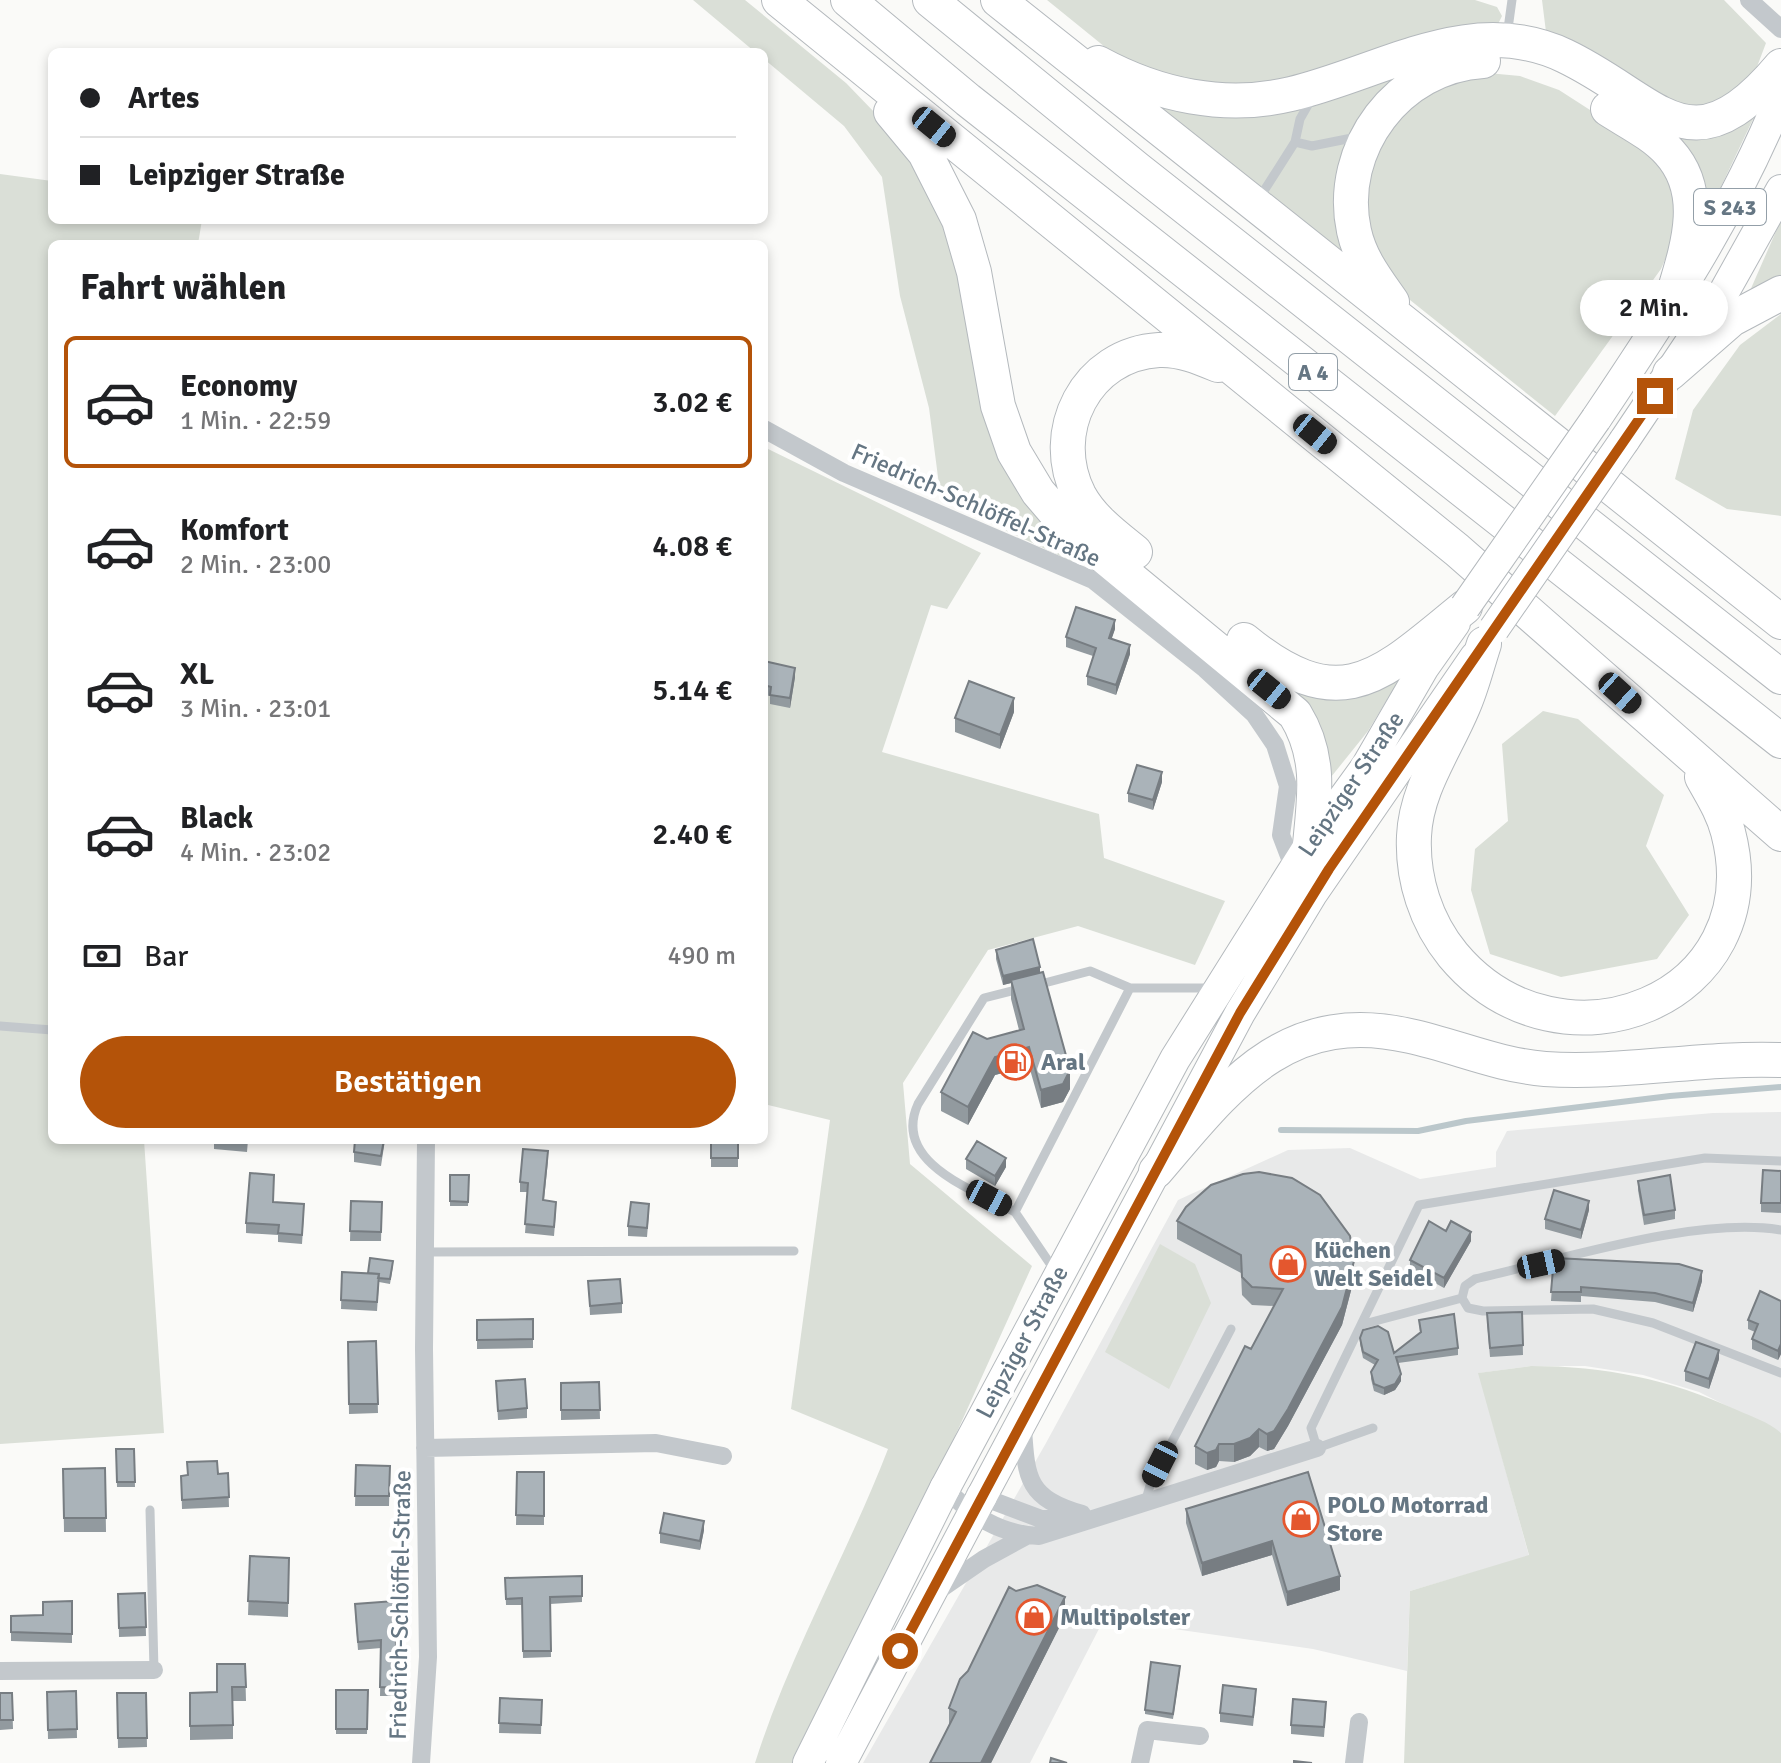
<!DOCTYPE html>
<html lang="de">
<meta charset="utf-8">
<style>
:root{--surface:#fff;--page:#f6f6f6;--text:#202124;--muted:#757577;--line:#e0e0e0;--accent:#b45309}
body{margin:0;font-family:Signika,sans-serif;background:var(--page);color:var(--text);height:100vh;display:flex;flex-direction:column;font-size:30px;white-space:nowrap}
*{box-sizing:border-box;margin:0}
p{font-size:26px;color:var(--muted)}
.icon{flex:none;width:44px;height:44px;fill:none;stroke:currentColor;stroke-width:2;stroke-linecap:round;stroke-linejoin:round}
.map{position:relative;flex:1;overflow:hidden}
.sheet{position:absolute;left:48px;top:240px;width:720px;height:904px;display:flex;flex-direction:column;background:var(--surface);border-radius:12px;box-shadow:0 4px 12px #0003}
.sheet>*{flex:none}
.banner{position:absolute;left:48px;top:48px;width:720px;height:176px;border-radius:12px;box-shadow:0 4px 12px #0003;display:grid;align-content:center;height:176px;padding:0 32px;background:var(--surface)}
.end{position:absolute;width:36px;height:36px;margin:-18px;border:10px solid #b45309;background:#fff;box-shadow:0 0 0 4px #fff}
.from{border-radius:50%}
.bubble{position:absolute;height:56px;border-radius:28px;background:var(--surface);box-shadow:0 4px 12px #0003;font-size:26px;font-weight:600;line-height:56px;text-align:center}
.car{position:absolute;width:24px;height:48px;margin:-24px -12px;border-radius:10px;box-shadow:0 0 6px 2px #0007;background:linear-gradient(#222 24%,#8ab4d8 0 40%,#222 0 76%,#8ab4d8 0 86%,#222 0)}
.banner b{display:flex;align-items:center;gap:28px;height:76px;font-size:30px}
.banner b+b{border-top:2px solid var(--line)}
.banner i{width:20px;height:20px;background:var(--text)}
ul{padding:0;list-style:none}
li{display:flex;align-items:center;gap:24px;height:132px;margin:0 16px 12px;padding:0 16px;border:4px solid transparent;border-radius:12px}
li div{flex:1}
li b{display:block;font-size:30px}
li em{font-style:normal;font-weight:600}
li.current{border-color:var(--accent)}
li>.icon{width:72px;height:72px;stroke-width:1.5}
h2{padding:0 32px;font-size:36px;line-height:96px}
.pay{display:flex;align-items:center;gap:20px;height:88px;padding:0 32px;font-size:30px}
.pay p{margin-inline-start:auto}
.button{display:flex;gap:16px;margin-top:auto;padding:16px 32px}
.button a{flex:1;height:92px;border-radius:48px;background:var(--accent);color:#fff;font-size:32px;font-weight:600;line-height:92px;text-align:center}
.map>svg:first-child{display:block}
.built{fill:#e8e9e9}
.green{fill:#dadfd7}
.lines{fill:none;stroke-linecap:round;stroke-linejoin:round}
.stream{stroke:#bbc7cb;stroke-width:6}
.primary-casing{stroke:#b5babe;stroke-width:32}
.trunk-casing{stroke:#b4b9bd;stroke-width:32}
.motorway-casing{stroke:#b4b9bd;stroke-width:36}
.service{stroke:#c3c8cc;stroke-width:9}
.minor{stroke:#c3c8cc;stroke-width:18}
.primary{stroke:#fff;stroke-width:30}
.trunk{stroke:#fff;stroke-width:30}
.motorway{stroke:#fff;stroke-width:34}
.trunk-bridge-casing{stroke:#b4b9bd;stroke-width:32;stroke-linecap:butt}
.trunk-bridge{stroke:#fff;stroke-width:30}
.wall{fill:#929a9f}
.shaded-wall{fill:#777d82}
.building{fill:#aab3b9;stroke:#777d82;stroke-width:2}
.route{stroke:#b45309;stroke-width:10}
.labels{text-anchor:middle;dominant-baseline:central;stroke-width:8;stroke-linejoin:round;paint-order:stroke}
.shield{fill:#fff;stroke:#939fa8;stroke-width:2}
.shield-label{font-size:22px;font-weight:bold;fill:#657683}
.street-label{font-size:24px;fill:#657683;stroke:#fff}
.poi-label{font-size:24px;font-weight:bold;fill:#657683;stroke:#fff;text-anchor:start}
</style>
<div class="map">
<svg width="1781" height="1763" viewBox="0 0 1781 1763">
<rect width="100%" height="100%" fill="#fafaf8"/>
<path class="built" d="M1781,1112V1433L1699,1392L1643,1375L1585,1366H1531L1479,1373L1529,1556L1410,1591L1407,1671L1313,1649L1104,1619L1030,1763H863L1046,1443L1178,1200L1288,1150L1350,1148L1420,1179L1496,1167V1152L1507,1131L1713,1113Z"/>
<path class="green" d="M693,0H745L846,83L908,147L941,205L961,274L974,357L1078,555L1073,562L941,500L929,408L900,296L882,177L844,126L764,59V52H755Z
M1047,0H1475L1497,7L1502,16L1497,26L1261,86L1142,77Z
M1542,0H1724L1766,43L1752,80L1728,98L1704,106L1677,105L1546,32Z
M1406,68L1361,118L1354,263L1145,97Z
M1477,72L1520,76L1559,90L1646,146L1677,188L1678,229L1661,269L1555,416L1385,280L1360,203L1367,157L1410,97Z
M1755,115L1707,216L1654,122Z
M0,174L52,181V220H202L198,244H52V1140H144L164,1433L0,1444Z
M1781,220V282L1749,293Z
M1781,314V516L1727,509L1675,479L1693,410L1740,345Z
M764,447L981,553L947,609L931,605L882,752L1099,814L1104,858L1225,901L1195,965L1078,926L988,950L903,1083L910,1164L1032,1266L951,1445L792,1763H755C789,1655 847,1555 888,1449L791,1409L830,1120L764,1104Z
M1270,672L1401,677L1368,731L1327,782Z
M1543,711L1578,719L1664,795L1646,846L1689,915L1657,959L1561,977L1490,954L1471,890L1475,849L1508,821L1502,744Z
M1160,1244L1195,1264L1211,1303L1169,1389L1105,1352Z
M1531,1366C1605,1366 1669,1379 1737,1410C1752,1417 1769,1422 1781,1433V1763H1404L1410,1591L1529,1555L1478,1373Z"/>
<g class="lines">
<path class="stream" d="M1281,1130L1418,1131L1466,1121L1670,1096L1781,1087"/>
<defs>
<path id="primary" d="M808,1763L945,1488
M841,1763L982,1496"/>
<path id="trunk" d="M1596,419C1666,315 1734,212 1781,95
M1624,441L1724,292L1781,190
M945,1488L1175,1059L1310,844L1366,767L1424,667L1455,623
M982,1496L1240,1013L1312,894L1475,657"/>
<path id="motorway" d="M779,0L1457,550L1781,834
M848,0L968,100L1781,741
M930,0L1137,169L1781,677
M998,0L1781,622
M1098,63C1157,95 1224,110 1291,94C1381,73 1471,11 1565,56C1659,101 1690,175 1781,66
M1608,109C1628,122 1653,134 1669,152C1711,198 1682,261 1668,313
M891,112L925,153L959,220L974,272L998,406L1014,452L1038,492L1067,526L1295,714C1321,756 1315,796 1310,844
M1392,302C1376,279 1360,259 1354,231C1336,148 1399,66 1483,61
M1670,373L1732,319L1781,293
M1135,552C1114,535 1092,519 1079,495C1047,432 1086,354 1159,350C1180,349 1199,357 1218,365
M1244,640C1343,721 1382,674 1465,607
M1484,644C1477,665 1472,687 1463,707C1445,750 1416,789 1414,836C1412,879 1426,922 1453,955C1561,1084 1772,999 1728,832C1723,812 1712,795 1702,777
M1156,1171C1228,1087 1285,1007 1410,1036C1456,1046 1497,1065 1545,1069C1623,1074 1702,1057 1781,1060"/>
</defs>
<use href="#primary" class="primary-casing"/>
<use href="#trunk" class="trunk-casing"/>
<use href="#motorway" class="motorway-casing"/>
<path class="service" d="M1507,36L1512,0
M1295,142L1300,119L1312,98
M1260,197L1295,142L1312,146L1357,137
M1037,985L1090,971L1130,988
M0,1026L52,1030
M1015,1212C976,1191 891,1163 918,1104L984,998L1023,988
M1781,1230C1696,1216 1561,1260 1475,1279L1465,1286L1462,1298L1468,1308L1483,1311L1593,1309L1653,1323L1781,1373
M425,1252L794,1251
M1055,1271L1015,1212L1130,988H1213
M1364,1324L1462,1298
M1373,1428L1317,1448L1311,1428L1419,1205L1705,1158L1781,1161
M1145,1503L1151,1482L1231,1329
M150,1510L154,1670"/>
<path class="minor" d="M1749,0L1781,29
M764,429L844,473L1093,580L1205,669L1254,714L1275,745L1288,786L1281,835L1294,869
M1023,1428C1026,1480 1028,1498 1082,1514
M425,1448L656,1443L723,1456
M945,1488C972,1516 999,1534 1039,1536L1317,1448
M975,1494L1041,1519H1077
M936,1592L984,1559L1028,1535
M0,1671L154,1670
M421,1763L428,1657L424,1349L426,1140
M1140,1763L1147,1730L1200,1736
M1354,1763L1359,1722"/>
<use href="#primary" class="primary"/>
<use href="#trunk" class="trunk"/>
<use href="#motorway" class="motorway"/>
<defs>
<path id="trunk-bridge" d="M1465,607L1596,419
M1494,629L1624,441"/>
</defs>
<use href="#trunk-bridge" class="trunk-bridge-casing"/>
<use href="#trunk-bridge" class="trunk-bridge"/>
</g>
<path class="wall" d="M1115,629L1111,639L1130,654L1116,695L1087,685V676L1093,656L1066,647V637Z
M764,661L795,677L790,708L770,704V696L764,695Z
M1014,712L1000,749L955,732V718Z
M1162,782L1153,810L1128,802V793Z
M996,950L1040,973L1070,1089L1063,1102L1041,1108L1029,1066L995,1075L968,1125L941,1111V1092L987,1039L1019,1030L1011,999V983L1003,985L996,959Z
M214,1140H248L247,1152L214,1149Z
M385,1140L381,1166L354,1162V1152Z
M711,1140H738V1167H711Z
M966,1159L1006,1167L995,1186L966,1169Z
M548,1161L544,1200L556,1211L554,1236L525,1233L528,1192H520V1182Z
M1781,1171V1213L1761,1212V1203Z
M450,1175H469L468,1206H450Z
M1638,1181L1675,1210V1219L1644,1225L1638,1190Z
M274,1184L273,1202L304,1213L302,1244L278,1242V1235L246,1233V1223Z
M351,1201L382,1202L381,1241H350Z
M1589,1210L1581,1239L1545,1229V1219Z
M649,1213L647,1237L628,1236V1226Z
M1177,1221L1354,1279L1342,1325L1288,1426L1274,1449L1267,1451L1259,1447L1250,1456L1234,1462L1219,1461L1216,1467L1207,1470L1195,1464V1446L1251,1349L1274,1306L1252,1305L1242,1295L1241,1273L1177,1239Z
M1446,1231L1471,1241L1444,1288L1410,1269V1260Z
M1554,1258L1702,1281L1693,1312L1655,1302L1581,1296V1302L1551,1301Z
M393,1266L390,1284L379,1282L377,1311L341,1309L342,1272L368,1273Z
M588,1281L622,1303V1313L590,1315Z
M1781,1301V1354L1778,1360L1752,1349V1339L1755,1332L1748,1329V1320Z
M1522,1312L1523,1355L1490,1357L1487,1322Z
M533,1319V1348L477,1349V1320Z
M1419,1320L1458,1348V1355L1398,1363L1401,1381L1395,1390L1384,1395L1374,1391L1371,1379V1372L1375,1365L1363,1358L1360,1344V1338L1394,1353L1420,1333Z
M376,1341L378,1413L349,1414L348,1342Z
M1719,1359L1709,1389L1685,1381V1371Z
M496,1381L527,1408V1418L498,1420Z
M599,1382L600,1419L561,1420V1383Z
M116,1449H134L135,1487H117Z
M356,1465L390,1466L389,1506H355Z
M105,1468L106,1532H64L63,1469Z
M517,1472H544V1525H516Z
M1308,1472L1340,1590L1287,1606L1272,1555L1202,1576L1186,1523V1509Z
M228,1473L229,1507L182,1509L181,1476Z
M704,1530L700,1550L660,1543V1533Z
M250,1556L289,1558L288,1617L248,1615Z
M582,1576V1602L550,1604L551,1657L523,1658L522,1605H506L505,1578Z
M145,1593L146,1636L119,1637L118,1594Z
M72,1601V1643L11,1641V1616L43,1615Z
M394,1601L398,1696H380L381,1648L358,1650L355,1612Z
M1065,1616L991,1763H930L949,1725V1708Z
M245,1664L246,1701H233V1739L190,1740V1693L217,1692Z
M1180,1671L1173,1719L1145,1714V1710Z
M336,1690H368L367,1734H336Z
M76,1691L77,1738L48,1739L47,1692Z
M0,1693H12L13,1729L0,1730Z
M117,1693H146L147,1747L118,1748Z
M500,1698L542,1700L541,1734L499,1733Z
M1256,1698L1253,1726L1220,1722V1713Z
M1326,1711L1324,1737L1291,1734V1725Z"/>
<path class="shaded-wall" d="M1115,620V629L1109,647V638Z
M1130,645V654L1116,695V685Z
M795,668V677L790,708V698Z
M1014,698V712L1000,749V735Z
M1162,772V782L1153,810V800Z
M1040,967V976L1003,985V976Z
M1029,1047V1066L995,1075L968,1125V1107L995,1057Z
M1070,1070V1089L1063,1102L1041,1108V1090Z
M1006,1158V1167L995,1186V1176Z
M1589,1201V1210L1581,1239V1230Z
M1471,1232V1241L1444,1288V1278Z
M1354,1261V1279L1342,1325L1288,1426L1274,1449L1267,1451V1434Z
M1702,1271V1281L1693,1312V1303Z
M1781,1344V1354L1778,1360V1351Z
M1719,1350V1359L1709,1389V1379Z
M1401,1374V1381L1395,1390L1384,1395V1388Z
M1259,1429V1447L1250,1456L1234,1462V1444Z
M1219,1444V1461L1216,1467L1207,1470V1453Z
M704,1521V1530L700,1550V1541Z
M1272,1541V1555L1202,1576V1563Z
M1340,1576V1590L1287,1606V1592Z
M1065,1597V1616L991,1763H981Z"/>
<path class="building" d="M1076,607L1115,620L1109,638L1130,645L1116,685L1087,676L1096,648L1066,637Z
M764,661L795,668L790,698L770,695L771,687L764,685Z
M969,681L1014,698L1000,735L955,718Z
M1137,765L1162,772L1153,800L1128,793Z
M1033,939L1040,967L1003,976L996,950Z
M1043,972L1070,1070L1063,1084L1041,1090L1029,1047L995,1057L968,1107L941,1092L973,1032L987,1039L1024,1029L1011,980Z
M222,1140H247V1142Z
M355,1140H384L381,1156L354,1152Z
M711,1140H738V1158H711Z
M977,1141L1006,1158L995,1176L966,1159Z
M523,1149L548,1151L543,1200L556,1202L554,1227L525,1224L528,1183L520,1182Z
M1763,1170L1781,1171V1203H1761Z
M1259,1172L1292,1178L1320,1195L1350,1236L1354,1261L1342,1307L1288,1409L1274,1431L1267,1434L1259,1429L1250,1438L1234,1444H1219L1216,1450L1207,1453L1195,1446L1245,1346L1251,1349L1283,1289L1252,1287L1242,1277L1241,1255L1177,1221L1186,1207L1211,1185L1243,1174Z
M250,1173L274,1175L273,1202L304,1204L302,1235L278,1233L279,1225L246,1223Z
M450,1175H469L468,1202L450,1201Z
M1670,1175L1675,1210L1644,1215L1638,1181Z
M1554,1190L1589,1201L1581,1230L1545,1219Z
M351,1201L382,1202L381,1232L350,1231Z
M631,1202L649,1204L647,1228L628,1226Z
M1429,1221L1446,1231L1451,1221L1471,1232L1444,1278L1410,1260Z
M370,1258L393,1261L390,1279L378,1278L379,1274L368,1273Z
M1554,1258L1679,1264L1702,1271L1693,1303L1655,1293L1581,1287V1292H1551Z
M342,1272L379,1274L377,1302L341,1300Z
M620,1279L622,1303L590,1306L588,1281Z
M1760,1291L1781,1301V1344L1778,1351L1752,1339L1758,1324L1748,1320Z
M1522,1312L1523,1345L1490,1348L1487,1313Z
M1454,1314L1458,1348L1396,1357L1401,1374L1395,1384L1384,1388L1374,1384L1371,1372L1378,1360L1363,1352L1360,1338L1363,1330L1378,1326L1388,1332L1394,1353L1421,1332L1419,1320Z
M533,1319V1339L477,1340V1320Z
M376,1341L378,1404H349L348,1342Z
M1696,1342L1719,1350L1709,1379L1685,1371Z
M525,1379L527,1408L498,1411L496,1381Z
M599,1382L600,1410H561V1383Z
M116,1449H134L135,1482H117Z
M217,1461L218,1474L228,1473L229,1497L182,1500L181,1476L188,1475L187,1462Z
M356,1465L390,1466L389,1496H355Z
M105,1468L106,1518H64L63,1469Z
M517,1472H544V1516L516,1515Z
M1308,1472L1340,1576L1287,1592L1272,1541L1202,1563L1186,1509Z
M664,1513L704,1521L700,1541L660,1533Z
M250,1556L289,1558L288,1603L248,1601Z
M582,1576V1596L550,1597L551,1651H523L522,1598L506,1599L505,1578Z
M1037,1585L1065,1597L981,1763H930L956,1712L949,1708L960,1679L968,1671L1009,1587L1016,1591Z
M145,1593L146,1627L119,1628L118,1594Z
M72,1601V1634L11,1632V1616L43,1615V1602Z
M394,1601L398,1688L380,1687L381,1640L358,1642L355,1604Z
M1151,1662L1180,1666L1173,1714L1145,1710Z
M217,1664H245L246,1687H232L233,1725L190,1726V1693L217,1692Z
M1223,1685L1256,1689L1253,1717L1220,1713Z
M336,1690H368L367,1729H336Z
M76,1691L77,1729L48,1730L47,1692Z
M0,1693H12L13,1720H0Z
M117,1693H146L147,1738H118Z
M500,1698L542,1700L541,1725L499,1723Z
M1293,1699L1326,1702L1324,1727L1291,1725Z
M1051,1758L1067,1763H1050Z
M1294,1761L1312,1763H1294Z"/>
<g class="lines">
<path class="route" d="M900,1651L1240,1013L1329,869L1655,396"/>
</g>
<defs>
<symbol id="fuel-ring" viewBox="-11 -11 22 22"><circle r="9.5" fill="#fff" stroke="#e4572e" stroke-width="1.5"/><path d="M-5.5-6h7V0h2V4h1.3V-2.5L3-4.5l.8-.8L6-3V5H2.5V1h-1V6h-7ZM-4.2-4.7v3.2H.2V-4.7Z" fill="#e4572e"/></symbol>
<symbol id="shop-ring" viewBox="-11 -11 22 22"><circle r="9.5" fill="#fff" stroke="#e4572e" stroke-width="1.5"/><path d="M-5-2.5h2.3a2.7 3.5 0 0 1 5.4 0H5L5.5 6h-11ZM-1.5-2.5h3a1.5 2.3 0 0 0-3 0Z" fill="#e4572e"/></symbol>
</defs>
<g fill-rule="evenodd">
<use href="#fuel-ring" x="995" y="1042" width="40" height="40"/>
<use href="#shop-ring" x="1268" y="1244" width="40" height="40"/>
<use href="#shop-ring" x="1281" y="1499" width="40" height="40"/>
<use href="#shop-ring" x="1014" y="1597" width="40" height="40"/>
</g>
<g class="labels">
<g class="shield">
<rect x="1694" y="189" width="72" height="36" rx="6"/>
<rect x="1289" y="354" width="48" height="36" rx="6"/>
</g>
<g class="shield-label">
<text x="1730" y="207">S 243</text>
<text x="1313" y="372">A 4</text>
</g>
<g class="street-label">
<text transform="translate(976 505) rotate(24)">Friedrich-Schlöffel-Straße</text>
<text transform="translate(1351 784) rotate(-56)">Leipziger Straße</text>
<text transform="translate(1022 1342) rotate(-62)">Leipziger Straße</text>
<text transform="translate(400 1605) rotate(-89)">Friedrich-Schlöffel-Straße</text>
</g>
<g class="poi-label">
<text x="1041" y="1062">Aral</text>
<text x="1314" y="1250">Küchen<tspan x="1314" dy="28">Welt Seidel</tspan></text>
<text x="1327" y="1505">POLO Motorrad<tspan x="1327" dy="28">Store</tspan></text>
<text x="1060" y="1617">Multipolster</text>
</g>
</g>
</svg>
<i class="end from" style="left:900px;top:1651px"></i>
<i class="end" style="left:1655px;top:396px"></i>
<div class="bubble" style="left:1580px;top:280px;width:148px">2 Min.</div>
<i class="car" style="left:934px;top:127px;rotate:129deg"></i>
<i class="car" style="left:1315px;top:434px;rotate:129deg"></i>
<i class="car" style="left:1269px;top:689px;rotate:129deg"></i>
<i class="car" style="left:1620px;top:693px;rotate:132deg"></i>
<i class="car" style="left:989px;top:1198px;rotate:118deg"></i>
<i class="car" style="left:1541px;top:1264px;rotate:78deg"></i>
<i class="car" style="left:1160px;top:1464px;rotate:207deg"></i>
<div class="banner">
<b><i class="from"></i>Artes</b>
<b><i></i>Leipziger Straße</b>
</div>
<section class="sheet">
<h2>Fahrt wählen</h2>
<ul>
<li class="current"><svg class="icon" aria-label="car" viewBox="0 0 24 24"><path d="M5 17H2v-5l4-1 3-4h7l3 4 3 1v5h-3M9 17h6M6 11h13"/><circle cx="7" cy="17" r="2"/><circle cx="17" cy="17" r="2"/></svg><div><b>Economy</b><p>1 Min. · 22:59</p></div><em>3.02 €</em></li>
<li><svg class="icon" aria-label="car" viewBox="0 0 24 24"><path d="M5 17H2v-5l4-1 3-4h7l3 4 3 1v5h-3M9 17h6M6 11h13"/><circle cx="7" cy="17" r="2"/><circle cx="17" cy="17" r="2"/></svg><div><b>Komfort</b><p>2 Min. · 23:00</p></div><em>4.08 €</em></li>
<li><svg class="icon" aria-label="car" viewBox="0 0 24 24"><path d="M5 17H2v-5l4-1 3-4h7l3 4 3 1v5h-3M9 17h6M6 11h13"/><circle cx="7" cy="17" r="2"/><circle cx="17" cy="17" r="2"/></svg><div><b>XL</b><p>3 Min. · 23:01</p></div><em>5.14 €</em></li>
<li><svg class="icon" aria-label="car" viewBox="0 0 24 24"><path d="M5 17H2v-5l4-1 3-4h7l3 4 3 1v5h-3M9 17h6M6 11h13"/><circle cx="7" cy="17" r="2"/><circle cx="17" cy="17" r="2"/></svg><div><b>Black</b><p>4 Min. · 23:02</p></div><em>2.40 €</em></li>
</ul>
<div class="pay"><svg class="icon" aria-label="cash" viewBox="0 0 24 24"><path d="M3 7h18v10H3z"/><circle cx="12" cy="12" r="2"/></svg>Bar<p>490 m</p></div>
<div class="button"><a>Bestätigen</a></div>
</section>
</div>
